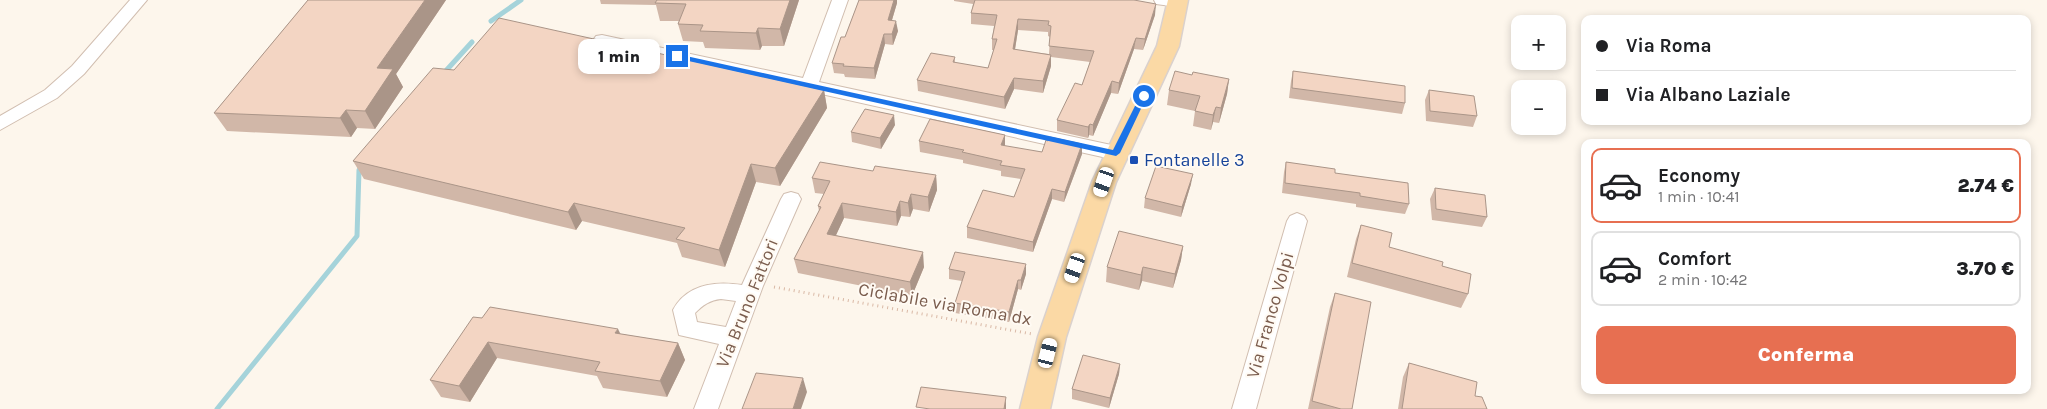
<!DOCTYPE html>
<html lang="it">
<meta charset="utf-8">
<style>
:root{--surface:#fff;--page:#f6f6f6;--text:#202124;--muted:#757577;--line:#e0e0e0;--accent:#e76f51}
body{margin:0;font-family:Karla,sans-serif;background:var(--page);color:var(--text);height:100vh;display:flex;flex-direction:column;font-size:19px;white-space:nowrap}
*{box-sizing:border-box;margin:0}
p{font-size:16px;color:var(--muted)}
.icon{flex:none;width:28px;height:28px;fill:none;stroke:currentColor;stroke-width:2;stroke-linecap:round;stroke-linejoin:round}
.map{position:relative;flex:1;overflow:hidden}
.drawer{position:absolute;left:1581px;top:139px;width:450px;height:255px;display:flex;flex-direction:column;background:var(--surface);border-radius:10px;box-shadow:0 2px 8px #0003}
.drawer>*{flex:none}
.hud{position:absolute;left:1581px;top:15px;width:450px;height:110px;border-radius:10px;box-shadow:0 2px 8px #0003;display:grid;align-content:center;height:110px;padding:0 15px;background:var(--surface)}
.controls{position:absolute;left:1511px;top:15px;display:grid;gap:10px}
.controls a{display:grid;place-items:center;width:55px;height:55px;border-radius:10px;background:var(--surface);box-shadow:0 2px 8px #0003;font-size:25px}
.end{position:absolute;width:22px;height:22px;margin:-11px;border:6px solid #1a73e8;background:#fff;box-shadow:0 0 0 2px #fff}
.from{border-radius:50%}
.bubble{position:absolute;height:35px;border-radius:10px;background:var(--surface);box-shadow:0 2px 8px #0003;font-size:16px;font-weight:800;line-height:35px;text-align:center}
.car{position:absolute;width:15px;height:30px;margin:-15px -8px;border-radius:6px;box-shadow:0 0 4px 1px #0007;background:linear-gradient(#fff 24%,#345 0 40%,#fff 0 76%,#345 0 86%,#fff 0)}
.hud b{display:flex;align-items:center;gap:18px;height:48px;font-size:19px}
.hud b+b{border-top:1px solid var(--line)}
.hud i{width:12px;height:12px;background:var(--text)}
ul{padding:9px 0 0;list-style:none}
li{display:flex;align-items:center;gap:15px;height:75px;margin:0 10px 8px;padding:0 5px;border:2px solid var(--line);border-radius:10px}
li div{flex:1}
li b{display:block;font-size:19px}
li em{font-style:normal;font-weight:800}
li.active{border-color:var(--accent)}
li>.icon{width:45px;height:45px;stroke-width:1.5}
.cta{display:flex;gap:10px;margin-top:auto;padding:10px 15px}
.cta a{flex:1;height:58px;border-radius:10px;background:var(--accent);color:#fff;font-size:20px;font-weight:800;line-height:58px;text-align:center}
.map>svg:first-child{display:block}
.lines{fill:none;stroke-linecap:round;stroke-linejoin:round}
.stream{stroke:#a5d3da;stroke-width:5}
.minor-casing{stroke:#d1beb0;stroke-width:2}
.major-casing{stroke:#dad1cd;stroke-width:3}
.path{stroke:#d9b8a5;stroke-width:3;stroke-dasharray:1 4;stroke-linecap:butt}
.minor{fill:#fff;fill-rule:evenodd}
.major{fill:#fbd9a5;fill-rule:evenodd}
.wall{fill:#d1b7a8;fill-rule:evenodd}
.shaded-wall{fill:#aa9588}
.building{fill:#f3d5c3;stroke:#aa9588}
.route{fill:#1a73e8}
.transit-dot{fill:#1a4fb4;stroke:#fffaf3;stroke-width:2}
.labels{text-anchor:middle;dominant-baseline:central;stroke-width:4;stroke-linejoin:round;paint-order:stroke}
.transit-label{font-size:18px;fill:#164399;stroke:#fffaf3;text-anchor:start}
.street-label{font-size:18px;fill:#7a5c4d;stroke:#fffaf3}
</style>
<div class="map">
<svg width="2047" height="409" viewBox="0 0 2047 409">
<rect width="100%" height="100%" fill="#fdf6ec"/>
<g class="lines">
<path class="stream" d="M491,21L521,0
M443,74L472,42
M217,409L357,236L359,170L363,165"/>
<defs>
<path id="minor" d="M130,0H147L84,74L57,98L0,130V116L45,90L72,66Z
M832,0H848L819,82L1116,146L1123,148L1126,153L1123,158L1116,160L602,45L596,44L593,40L596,36L602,35L803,78Z
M1154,0H1185L1186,2L1184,6L1178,7L1156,4Z
M791,192L798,194L801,199L763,286L718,409H694L719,344L679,335L673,310C687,284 716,281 742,285L781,199L784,194ZM721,299L736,301L726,327L697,322L695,313C703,305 710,300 721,299Z
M1297,213L1304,216L1307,221L1256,409H1232L1287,221L1290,216Z"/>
<path id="major" d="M1168,0H1188L1179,46L1116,182L1066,337L1050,409H1020L1038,337L1092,182L1157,46Z"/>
</defs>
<use href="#minor" class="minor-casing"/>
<use href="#major" class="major-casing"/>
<path class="path" d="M774,287L1032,334"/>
<use href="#minor" class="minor"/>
<use href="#major" class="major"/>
</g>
<path class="wall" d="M308,0H446L396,74L403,87L375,129L357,128L351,137L227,131L214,113Z
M600,0H799L784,46H762L760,50L705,48L703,42L683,41L678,24L679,21H660L656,5L601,4Z
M859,0H897V3L892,20L898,31L893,45L885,44L875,79L845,77L844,74L834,73L832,63L845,37Z
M954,0H1134L1155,15L1143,50L1134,49L1118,94L1111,93L1093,136L1089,135L1088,138L1057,131V120L1082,85L1090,62L1051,57V66L1043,93L1014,89L1005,109L918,91L917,80L955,57V63L988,68L994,50H992V39L994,26L971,24V13L973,4L954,1ZM1018,30L1048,32V36L1050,37L1049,54L1015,50Z
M454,70L824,90L827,108L780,186L756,182L725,267L682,257L677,243L582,221L576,230L364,179L353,161Z
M1293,71L1405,103L1402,114L1289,98L1291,81Z
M1192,75L1229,79L1227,94L1219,123L1213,122L1211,130L1193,126L1195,111L1167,105L1169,90Z
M1429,90L1477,116L1473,127L1426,121L1425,100Z
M895,125L881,149L852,142L851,132Z
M919,141L1042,152L1082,154L1064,202L1052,199L1033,252L967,238V227L1014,197L1021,179L1001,176V171L963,163V160L920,152Z
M1286,162L1335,173L1409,204L1405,214L1356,207V204L1282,193L1284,172Z
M873,171L936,175L937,190L929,212L913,209L910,217L901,216L897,226L844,218L836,235L924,267L912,296L798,273L794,259L819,211L818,206L824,194L815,193L812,178Z
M1191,184L1181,217L1144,208L1145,198Z
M1435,188L1487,217L1482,227L1432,220L1430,199Z
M1361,225L1389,247L1468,294L1461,308L1347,277L1356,239Z
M1183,246L1181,260L1173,288L1142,281L1139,290L1106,282L1107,267Z
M949,269L1026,274L1021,290L1018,289L1009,322L955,313V303L962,281L949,279Z
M1335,293L1352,409H1308L1330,307Z
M482,318L621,334L678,343L685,360L667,397L603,388L597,376L497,358L470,402L441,397L430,380Z
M1409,363L1475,396L1487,409H1398L1403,377Z
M1120,364L1119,374L1109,408L1072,399V389Z"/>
<path class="shaded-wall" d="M425,0H446L396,74L403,87L375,129L365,111L377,68Z
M790,0H799L784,46L780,29Z
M893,0H897V3L889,30L888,20Z
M1156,4L1155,15L1143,50L1145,39Z
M1018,19V30L1013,61V49Z
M896,21L898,31L893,45L892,34Z
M758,28L762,46L760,50L756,33Z
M884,34L885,44L875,79L874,68Z
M1136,38L1134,49L1118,94L1119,83Z
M1051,55V66L1043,93V81Z
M1014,78V89L1005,109L1004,97Z
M1229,79L1227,94L1219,123L1221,108Z
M1112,81L1111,93L1093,136V125Z
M824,90L827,108L780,186L775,168Z
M1216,107L1213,122L1211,130L1213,115Z
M346,110L357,128L351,137L340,118Z
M894,115L895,125L881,149L880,138Z
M1090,124L1089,135L1088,138V127Z
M1005,135V146L1001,145Z
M1082,144V154L1064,202L1065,192Z
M751,164L756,182L725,267L719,250Z
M1193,174L1191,184L1181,217L1182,207Z
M936,175L937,190L929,212L928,197Z
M1052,189V199L1033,252V242Z
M911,194L913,209L910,217L908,203Z
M900,201L901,216L897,226L896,212Z
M574,203L582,221L576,230L568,212Z
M842,203L844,218L830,248L827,234Z
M1183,246L1181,260L1173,288L1175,274Z
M923,252L924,267L912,296L910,282Z
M1026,264V274L1021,290V280Z
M1143,267L1142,281L1139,290L1141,275Z
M1018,280V289L1009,322V312Z
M618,329L626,345L615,333Z
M488,342L497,358L470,402L459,386Z
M678,343L685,360L667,397L660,381Z
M1120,364L1119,374L1109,408L1110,398Z
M803,378L807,392L801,409H793Z
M1006,397V409H1004Z"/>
<path class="building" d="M308,0H425L377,68L393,69L365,111L346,110L340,118L214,113Z
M657,0H790L780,29L758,28L756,33L700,31L703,25L678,24L686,4L655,3Z
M859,0H894L888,20L896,21L892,34H884L874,68L843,66L844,64L832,63L841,37H845Z
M975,0H1134L1156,4L1145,39L1136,38L1119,83L1112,81L1093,125L1090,124L1088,127L1057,120L1075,83L1082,85L1094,51L1049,46L1051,26L1048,25L1049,21L1018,19L1013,49L1051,55L1043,81L1014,78L1004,97L917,80L931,53L955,57L953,62L988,68L997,39H992L997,15L971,13Z
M499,18L824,90L775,168L751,164L719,250L676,239L685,228L574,203L568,212L353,161L433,68L454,70Z
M1175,71L1192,75L1193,72L1229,79L1221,108L1216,107L1213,115L1195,111L1200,96L1169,90Z
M1293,71L1405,86V103L1292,88Z
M1429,90L1474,96L1477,116L1430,111Z
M865,109L894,115L880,138L851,132Z
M930,119L1005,135L1001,145L1042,152L1046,140L1048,141L1050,137L1082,144L1065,192L1052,189L1033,242L967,227L983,190L1014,197L1025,169L1000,165L1002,161L962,152L964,150L919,141Z
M820,162L873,171L875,166L936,175L928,197L911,194L908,203L900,201L896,212L842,203L827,234L923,252L910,282L794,259L821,207L818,206L830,181L812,178Z
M1286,162L1335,169V173L1408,183L1409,204L1360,196V193L1285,183Z
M1156,166L1193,174L1182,207L1145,198Z
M1435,188L1485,195L1487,217L1436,209Z
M1361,225L1392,233L1389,247L1443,262L1442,266L1471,274L1468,294L1352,263Z
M1119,231L1183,246L1175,274L1143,267L1141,275L1107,267Z
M955,252L1026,264L1021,280H1018L1009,312L955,303L965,272L949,269Z
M1335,293L1371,302L1352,409H1341L1312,401Z
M490,307L618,329L615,333L678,343L660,381L595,371L600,362L488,342L459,386L430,380L473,317L482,318Z
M1083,355L1120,364L1110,398L1072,389Z
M1409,363L1477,382L1475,396L1482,397L1487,409H1402Z
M756,373L803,378L793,409H742Z
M921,387L1006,397L1004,409H930L916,407Z"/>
<path class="route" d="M677,54L1113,150L1141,94L1147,96L1120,153L1116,156L675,58V55Z"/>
<rect class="transit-dot" x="1129" y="155" width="10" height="10" rx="2.5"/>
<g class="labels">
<g class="transit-label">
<text x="1144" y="160">Fontanelle 3</text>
</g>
<g class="street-label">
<text transform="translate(747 303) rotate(-68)">Via Bruno Fattori</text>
<text transform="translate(945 304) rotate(10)">Ciclabile via Roma dx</text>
<text transform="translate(1270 315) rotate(-74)">Via Franco Volpi</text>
</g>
</g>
</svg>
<div class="controls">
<a>+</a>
<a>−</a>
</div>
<i class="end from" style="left:1144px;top:96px"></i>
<i class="end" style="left:677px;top:56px"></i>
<div class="bubble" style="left:578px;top:39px;width:82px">1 min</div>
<i class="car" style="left:1104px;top:182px;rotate:199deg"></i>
<i class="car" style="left:1075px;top:268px;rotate:199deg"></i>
<i class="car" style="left:1048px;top:353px;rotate:14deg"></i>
<div class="hud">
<b><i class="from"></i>Via Roma</b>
<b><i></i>Via Albano Laziale</b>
</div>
<section class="drawer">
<ul>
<li class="active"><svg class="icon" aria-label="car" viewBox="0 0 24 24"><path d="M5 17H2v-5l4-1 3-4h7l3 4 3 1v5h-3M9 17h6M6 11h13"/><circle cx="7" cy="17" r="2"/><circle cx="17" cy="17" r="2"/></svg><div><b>Economy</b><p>1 min · 10:41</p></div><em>2.74 €</em></li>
<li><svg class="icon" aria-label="car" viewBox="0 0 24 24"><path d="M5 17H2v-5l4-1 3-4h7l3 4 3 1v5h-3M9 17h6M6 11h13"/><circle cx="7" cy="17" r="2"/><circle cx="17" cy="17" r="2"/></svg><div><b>Comfort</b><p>2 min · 10:42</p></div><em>3.70 €</em></li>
</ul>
<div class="cta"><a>Conferma</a></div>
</section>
</div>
